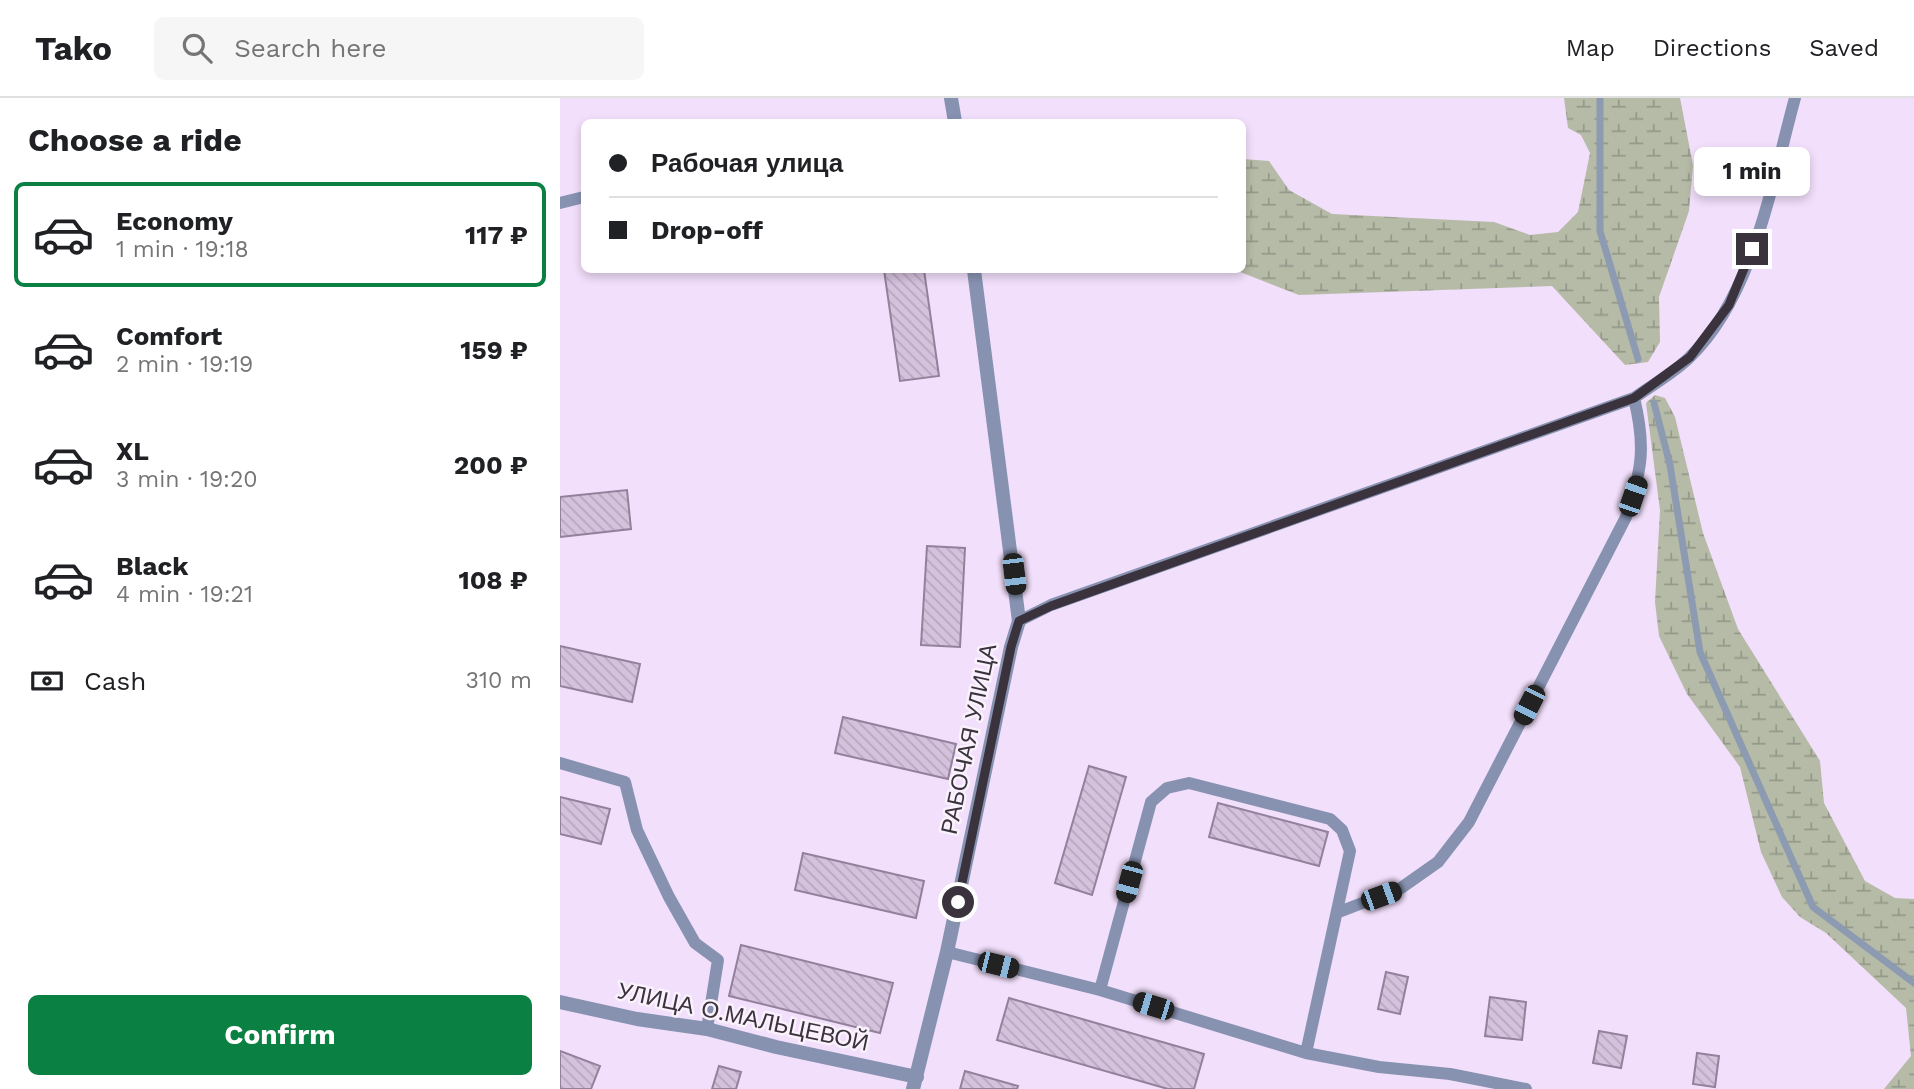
<!DOCTYPE html>
<meta charset="utf-8">
<style>
:root{--surface:#fff;--page:#f6f6f6;--text:#202124;--muted:#757577;--line:#e0e0e0;--accent:#0b8043}
body{margin:0;font-family:"Work Sans",sans-serif;background:var(--page);color:var(--text);height:100vh;display:flex;flex-direction:column;font-size:26px;white-space:nowrap}
*{box-sizing:border-box;margin:0}
p{font-size:23px;color:var(--muted)}
.icon{flex:none;width:38px;height:38px;fill:none;stroke:currentColor;stroke-width:2;stroke-linecap:round;stroke-linejoin:round}
.map{position:relative;flex:1;overflow:hidden}
.sheet{display:flex;flex-direction:column;background:var(--surface);width:560px}
.sheet>*{flex:none}
.hud{position:absolute;left:21px;top:21px;width:665px;height:154px;border-radius:10px;box-shadow:0 4px 10px #0003;display:grid;align-content:center;height:154px;padding:0 28px;background:var(--surface)}
.end{position:absolute;width:32px;height:32px;margin:-16px;border:9px solid #3a333e;background:#fff;box-shadow:0 0 0 4px #fff}
.from{border-radius:50%}
.bubble{position:absolute;height:49px;border-radius:10px;background:var(--surface);box-shadow:0 4px 10px #0003;font-size:23px;font-weight:700;line-height:49px;text-align:center}
.car{position:absolute;width:21px;height:42px;margin:-21px -10px;border-radius:9px;box-shadow:0 0 5px 2px #0007;background:linear-gradient(#222 24%,#8ab4d8 0 40%,#222 0 76%,#8ab4d8 0 86%,#222 0)}
.hud b{display:flex;align-items:center;gap:24px;height:66px;font-size:26px}
.hud b+b{border-top:2px solid var(--line)}
.hud i{width:18px;height:18px;background:var(--text)}
ul{padding:0;list-style:none}
li{display:flex;align-items:center;gap:21px;height:105px;margin:0 14px 10px;padding:0 14px;border:4px solid transparent;border-radius:10px}
li div{flex:1}
li b{display:block;font-size:26px}
li em{font-style:normal;font-weight:700}
li.on{border-color:var(--accent)}
li>.icon{width:63px;height:63px;stroke-width:1.5}
h2{padding:0 28px;font-size:32px;line-height:84px}
.pay{display:flex;align-items:center;gap:18px;height:77px;padding:0 28px;font-size:26px}
.pay p{margin-inline-start:auto}
.primary-button{display:flex;gap:14px;margin-top:auto;padding:14px 28px}
.primary-button a{flex:1;height:80px;border-radius:10px;background:var(--accent);color:#fff;font-size:28px;font-weight:700;line-height:80px;text-align:center}
header{display:flex;align-items:center;gap:42px;box-sizing:border-box;height:98px;padding:0 35px;background:var(--surface);border-bottom:2px solid var(--line)}
header strong{font-size:33px}
nav{display:flex;gap:38px;margin-inline-start:auto;font-size:24px}
.search{width:490px;height:63px;background:var(--page);display:flex;align-items:center;gap:18px;box-sizing:border-box;padding:0 24px;border-radius:10px;color:var(--muted);font-size:26px}
main{display:flex;flex:1;min-height:0}
.map>svg:first-child{display:block}
.wetland{fill:url(#wetland-marsh)}
.lines{fill:none;stroke-linecap:round;stroke-linejoin:round}
.stream{stroke:#8d9bb2;stroke-width:7}
.building{fill:url(#building-back-hatch);stroke:#93819b;stroke-width:2}
.service{stroke:#8792b1;stroke-width:12}
.minor{stroke:#8792b1;stroke-width:14}
.route{stroke:#3a333e;stroke-width:9}
.labels{text-anchor:middle;dominant-baseline:central;stroke-width:5;stroke-linejoin:round;paint-order:stroke}
.street-label{font-size:23px;fill:#3a333e;stroke:#f9f1fc}
</style>
<header>
<strong>Tako</strong>
<div class="search"><svg class="icon" aria-label="search" viewBox="0 0 24 24"><circle cx="10" cy="10" r="6"/><path d="M15 15l6 6"/></svg>Search here</div>
<nav><a>Map</a><a>Directions</a><a>Saved</a></nav>
</header>
<main>
<section class="sheet">
<h2>Choose a ride</h2>
<ul>
<li class="on"><svg class="icon" aria-label="car" viewBox="0 0 24 24"><path d="M5 17H2v-5l4-1 3-4h7l3 4 3 1v5h-3M9 17h6M6 11h13"/><circle cx="7" cy="17" r="2"/><circle cx="17" cy="17" r="2"/></svg><div><b>Economy</b><p>1 min · 19:18</p></div><em>117 ₽</em></li>
<li><svg class="icon" aria-label="car" viewBox="0 0 24 24"><path d="M5 17H2v-5l4-1 3-4h7l3 4 3 1v5h-3M9 17h6M6 11h13"/><circle cx="7" cy="17" r="2"/><circle cx="17" cy="17" r="2"/></svg><div><b>Comfort</b><p>2 min · 19:19</p></div><em>159 ₽</em></li>
<li><svg class="icon" aria-label="car" viewBox="0 0 24 24"><path d="M5 17H2v-5l4-1 3-4h7l3 4 3 1v5h-3M9 17h6M6 11h13"/><circle cx="7" cy="17" r="2"/><circle cx="17" cy="17" r="2"/></svg><div><b>XL</b><p>3 min · 19:20</p></div><em>200 ₽</em></li>
<li><svg class="icon" aria-label="car" viewBox="0 0 24 24"><path d="M5 17H2v-5l4-1 3-4h7l3 4 3 1v5h-3M9 17h6M6 11h13"/><circle cx="7" cy="17" r="2"/><circle cx="17" cy="17" r="2"/></svg><div><b>Black</b><p>4 min · 19:21</p></div><em>108 ₽</em></li>
</ul>
<div class="pay"><svg class="icon" aria-label="cash" viewBox="0 0 24 24"><path d="M3 7h18v10H3z"/><circle cx="12" cy="12" r="2"/></svg>Cash<p>310 m</p></div>
<div class="primary-button"><a>Confirm</a></div>
</section>
<div class="map">
<svg width="1354" height="991" viewBox="0 0 1354 991">
<defs>
<pattern id="wetland-marsh" width="20" height="14" patternUnits="userSpaceOnUse" patternTransform="scale(1.75)"><rect width="20" height="14" fill="#b5bba7"/><path d="M1 5h8M5 5V1M11 12h8M15 12V8" fill="none" stroke="#949989"/></pattern>
<pattern id="building-back-hatch" width="6" height="6" patternUnits="userSpaceOnUse" patternTransform="scale(1.75)"><rect width="6" height="6" fill="#d4c1dc"/><path d="M-1 5l2 2M0 0l6 6M5-1l2 2" fill="none" stroke="#b7a6be"/></pattern>
</defs>
<rect width="100%" height="100%" fill="#f2dffb"/>
<path class="wetland" d="M1004,0H1120L1133,67L1129,113L1099,199L1100,244L1088,264L1065,267L992,188L739,197L675,172H682L683,61L709,63L729,92L772,116L934,124L970,137L998,134L1018,114L1030,55L1021,37L1008,30Z
M1095,297L1105,300L1115,319L1143,435L1178,531L1260,663L1264,705L1305,783L1335,800L1354,801V991H1324L1351,958L1346,910L1266,835L1240,819L1222,799L1201,754L1180,669L1127,596L1099,538L1095,504L1100,412L1086,305Z"/>
<g class="lines">
<path class="stream" d="M1040,0V133L1078,261
M1094,305L1110,367L1140,554L1253,809L1354,885"/>
</g>
<path class="building" d="M324,172H364L379,278L340,283Z
M67,392L71,431L0,439V399Z
M367,448L405,450L400,549L361,547Z
M0,548L80,566L72,604L0,588Z
M283,619L396,646L388,681L275,655Z
M529,668L566,679L532,797L495,785Z
M0,699L50,711L41,746L0,736Z
M658,705L768,734L759,768L649,739Z
M243,755L364,783L356,820L235,792Z
M181,847L333,885L320,935L169,898Z
M826,874L848,879L840,916L818,911Z
M930,899L966,904L962,942L925,938Z
M449,900L644,956L634,991H608L437,942Z
M1039,933L1067,938L1061,970L1033,965Z
M0,953L40,968L31,991H0Z
M1137,955L1159,958L1155,989L1133,986Z
M159,968L181,974L176,991H152Z
M405,973L458,988L457,991H400Z"/>
<g class="lines">
<path class="service" d="M0,105L24,99
M459,523L491,507L1074,300C1092,287 1114,275 1130,259C1194,197 1212,83 1235,0
M0,665L65,684L77,732L109,799L135,845L158,862L147,931
M779,814L841,790L878,764L909,724L1066,419C1082,372 1086,349 1074,300
M387,854L540,892L746,955L819,969L890,976L966,991
M540,892L591,704L607,690L629,685L770,721L782,732L790,753L746,955"/>
<path class="minor" d="M391,0L395,24
M0,904L77,921L147,931L216,949L357,979
M353,991L387,854L451,549L459,523L414,172"/>
</g>
<g class="lines">
<path class="route" d="M398,804L451,549L459,523L491,508L1074,300L1130,259L1169,207L1192,151"/>
</g>
<g class="labels">
<g class="street-label">
<text transform="translate(409 641) rotate(-78)">РАБОЧАЯ УЛИЦА</text>
<text transform="translate(183 919) rotate(12)">УЛИЦА О.МАЛЬЦЕВОЙ</text>
</g>
</g>
</svg>
<i class="end from" style="left:398px;top:804px"></i>
<i class="end" style="left:1192px;top:151px"></i>
<div class="bubble" style="left:1134px;top:49px;width:116px">1 min</div>
<i class="car" style="left:1073px;top:398px;rotate:19deg"></i>
<i class="car" style="left:454px;top:476px;rotate:173deg"></i>
<i class="car" style="left:969px;top:607px;rotate:207deg"></i>
<i class="car" style="left:569px;top:784px;rotate:195deg"></i>
<i class="car" style="left:821px;top:798px;rotate:70deg"></i>
<i class="car" style="left:438px;top:867px;rotate:104deg"></i>
<i class="car" style="left:593px;top:908px;rotate:287deg"></i>
<div class="hud">
<b><i class="from"></i>Рабочая улица</b>
<b><i></i>Drop-off</b>
</div>
</div>
</main>
